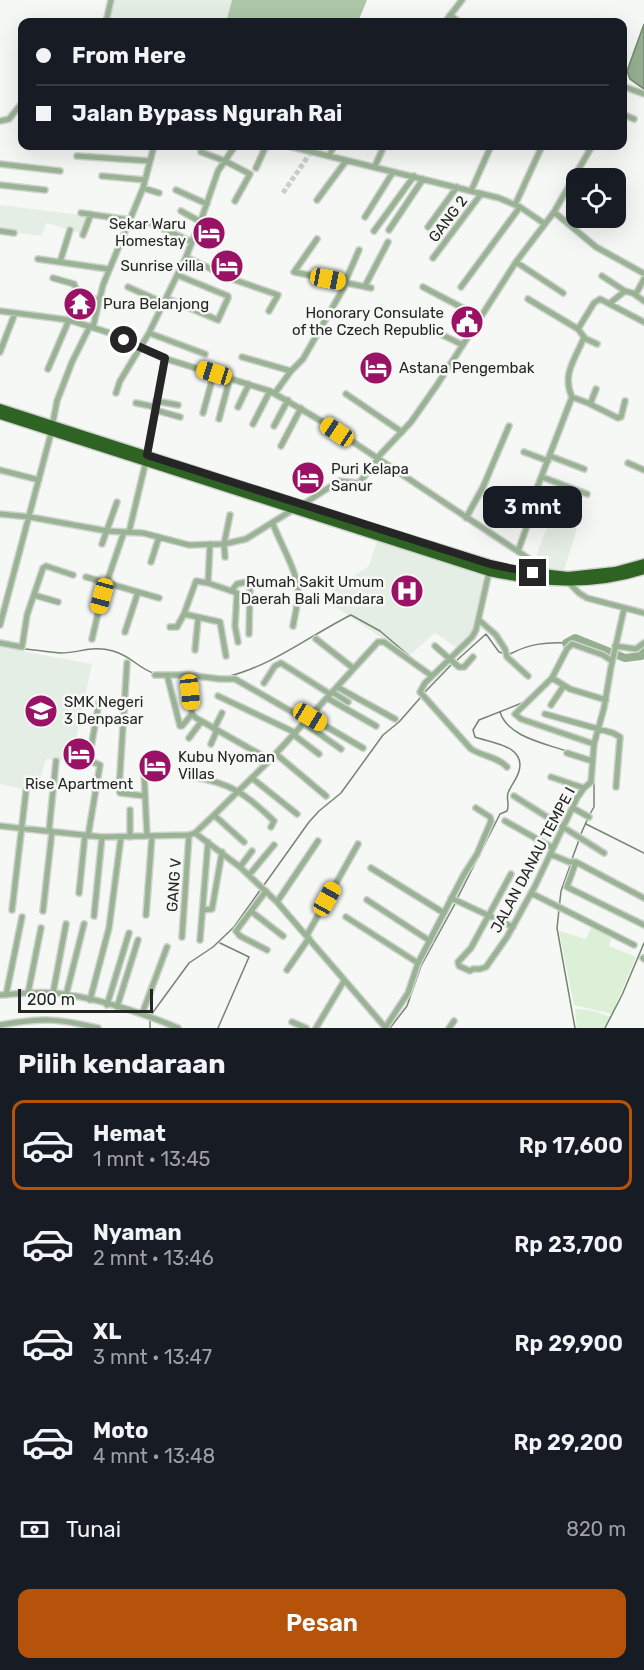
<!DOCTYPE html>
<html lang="id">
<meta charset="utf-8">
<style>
:root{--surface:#171b24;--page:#242831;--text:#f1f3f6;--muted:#9ea1a6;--line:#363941;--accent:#b45309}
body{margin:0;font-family:Rubik,sans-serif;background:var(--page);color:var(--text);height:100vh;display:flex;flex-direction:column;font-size:22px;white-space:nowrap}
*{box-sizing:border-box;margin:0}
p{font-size:20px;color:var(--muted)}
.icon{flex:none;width:33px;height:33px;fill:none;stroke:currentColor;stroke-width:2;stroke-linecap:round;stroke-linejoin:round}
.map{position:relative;height:1028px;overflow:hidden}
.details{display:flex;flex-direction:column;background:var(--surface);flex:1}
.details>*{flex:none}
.guide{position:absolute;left:18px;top:18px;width:609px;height:132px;border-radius:12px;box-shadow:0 6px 24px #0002;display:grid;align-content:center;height:132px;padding:0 18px;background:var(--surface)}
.buttons{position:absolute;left:566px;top:168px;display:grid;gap:12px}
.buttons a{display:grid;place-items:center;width:60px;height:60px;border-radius:12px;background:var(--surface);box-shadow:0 6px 24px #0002;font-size:30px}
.scale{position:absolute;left:18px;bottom:15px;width:135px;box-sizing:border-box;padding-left:6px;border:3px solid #242524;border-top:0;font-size:16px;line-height:21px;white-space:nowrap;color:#242524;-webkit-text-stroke:4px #f5f8f4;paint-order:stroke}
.end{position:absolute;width:27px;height:27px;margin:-14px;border:8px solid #242524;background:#fff;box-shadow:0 0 0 3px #fff}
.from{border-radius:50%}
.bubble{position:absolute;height:42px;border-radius:12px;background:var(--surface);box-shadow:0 6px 24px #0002;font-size:20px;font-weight:600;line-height:42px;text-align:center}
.car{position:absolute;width:18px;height:36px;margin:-18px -9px;border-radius:8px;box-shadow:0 0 4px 2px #0007;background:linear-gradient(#f5c518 24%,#345 0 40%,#f5c518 0 76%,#345 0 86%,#f5c518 0)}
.guide b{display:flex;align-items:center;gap:21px;height:57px;font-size:22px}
.guide b+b{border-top:2px solid var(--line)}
.guide i{width:15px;height:15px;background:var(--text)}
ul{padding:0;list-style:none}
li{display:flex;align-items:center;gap:18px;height:90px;margin:0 12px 9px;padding:0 6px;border:3px solid transparent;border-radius:12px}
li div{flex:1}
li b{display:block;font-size:22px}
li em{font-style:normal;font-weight:600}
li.active{border-color:var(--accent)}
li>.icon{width:54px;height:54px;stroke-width:1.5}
h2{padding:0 18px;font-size:27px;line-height:72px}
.pay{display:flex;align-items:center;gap:15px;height:66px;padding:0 18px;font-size:22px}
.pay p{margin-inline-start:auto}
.cta{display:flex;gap:12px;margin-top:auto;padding:12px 18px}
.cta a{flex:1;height:69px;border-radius:12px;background:var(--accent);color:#fff;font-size:24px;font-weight:600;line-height:69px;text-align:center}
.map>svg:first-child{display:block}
.built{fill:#e5eee4}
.green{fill:#dcf0d7}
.forest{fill:#adc7a8}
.water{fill:#96af91;stroke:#748670;stroke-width:1.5}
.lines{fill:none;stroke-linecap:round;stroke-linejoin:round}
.stream{stroke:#748670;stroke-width:1.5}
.river{stroke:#96af91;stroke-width:8}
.minor-tunnel{stroke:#cbceca;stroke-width:5;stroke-dasharray:5 2.5;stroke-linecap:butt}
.minor-casing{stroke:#cfd2cf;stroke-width:8}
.highway-casing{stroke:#cfd2cf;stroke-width:11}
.minor{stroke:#9ab395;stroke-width:5}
.highway{stroke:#2f6323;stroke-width:8}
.route{stroke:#242524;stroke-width:8}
.labels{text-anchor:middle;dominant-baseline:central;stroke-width:5;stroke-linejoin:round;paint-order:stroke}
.street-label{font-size:15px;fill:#242524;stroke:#f5f8f4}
.poi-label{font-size:15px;fill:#242524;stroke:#f5f8f4;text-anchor:start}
</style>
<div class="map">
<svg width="644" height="1028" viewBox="0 0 644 1028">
<rect width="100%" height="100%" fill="#f5f8f4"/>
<path class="built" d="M115,0H232L226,22H110Z
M0,205L89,216L83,234L47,223L41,236L0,230Z
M551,517L577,529L563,573L552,570L535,559Z
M377,541L485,577L473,630L457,648L435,633L409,656L325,600L341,577L346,581L369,566Z
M0,647L92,664L71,761L46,759L36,792L0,784Z"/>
<path class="green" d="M592,926L612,936L609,946L636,957L612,1014L574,1005L559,931L586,939Z
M575,1009L590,1010L611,1017L604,1028H577Z"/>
<path class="forest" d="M232,0H367L358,22H226Z"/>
<path class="water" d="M644,24V89L630,79L627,71Z"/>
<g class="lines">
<path class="stream" d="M24,649C36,650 49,652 61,653C79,653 92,645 113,651C131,656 137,667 153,673
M510,654C529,644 545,642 566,643L563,651
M456,661L486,634L499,652L505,654
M191,673L203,674
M226,677C272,666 309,636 351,615L380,631L420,665
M424,693L452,664
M500,712C508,737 544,743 566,751
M590,814L594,807V781
M586,824L644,853
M580,836L588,818
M572,859L579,840
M570,866L561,891L557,928L575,1028
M264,885L309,822L319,811L341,793L383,735L399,722L421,697
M458,897L500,814L507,811C510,805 506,799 508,793C511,785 517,779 519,771C526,745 491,743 475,737L473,730L479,720L522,703
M151,1015L189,963L213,947L234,927L261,889
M150,1020V1028
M218,1028L249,957L220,943
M390,1028L407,1006L421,966L456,902
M605,1028L622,995L644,943"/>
<path class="river" d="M566,643L575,638L625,658L641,656L644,652"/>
<path class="minor-tunnel" d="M283,193L311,152"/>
<defs>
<path id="minor" d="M450,15L459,22
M106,22L111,0
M445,22L462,0
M622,86L644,94
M622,114L634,119
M0,121L9,119L22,103
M288,146L499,198L520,207L545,224
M201,152L225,161L250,174L235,201
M77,156L150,161
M329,156L334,146
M0,164L60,171
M375,166L384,146
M256,168L266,146
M102,176L145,180
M0,185L45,190
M143,188L159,193
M176,190L207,204
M471,191L491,146
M317,200L346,161
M515,205L542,146
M615,207L622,212
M181,211L221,233
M554,212L596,247L643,273
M81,213L130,220
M365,217L393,172
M151,223L192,242
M428,227L457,187
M389,230L423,179
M0,231L14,233
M374,231L414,176
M83,235L91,214
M317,239L294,272L371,288
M186,257L232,279L278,295L269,311
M433,258L481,194
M38,259L108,269
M60,262L70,230
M516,262L563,293
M602,276L625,291
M53,278L74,284L78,293L98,300
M345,282L359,250
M365,286L388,242
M128,287L164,303
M423,287L480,317
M461,287L520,207
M634,294L644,301
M166,298L218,320L228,298V296L177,275
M610,303L625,291L636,294L644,279
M0,311L69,320L113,334L163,358L270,391L323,422L552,574
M93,327L103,285L143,188L154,146
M578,329L594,303L600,299L644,322
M434,331L463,345
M149,333L205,354
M584,338L597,344
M0,352L15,313
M242,357L291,371
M48,369L69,320
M116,393L120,381L149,333L186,257L201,220L218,171L235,146
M275,393L291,371L303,359L347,282
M346,394L402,432
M572,397L588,403L591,402L596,389
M156,401L178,405
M136,403L155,407
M588,403L618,418L621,417L625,401
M238,407L249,384
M155,410L180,417
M203,413L214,373
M219,419L230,378
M253,424L270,391
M274,426L288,400
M281,446L301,408
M524,452L548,461
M147,455L165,359
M550,456L584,469
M377,458L411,422L437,385L516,262L554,212L592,146
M628,463L644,470
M0,470L39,480
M542,477L587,494
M504,503L531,515
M302,505L339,481L359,483L378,459
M0,514L30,517L107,531L143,533L189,545L224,544L246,539L294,509
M466,518L483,487L509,426
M273,524C281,545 295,567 298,589C299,601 295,614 293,626
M129,532L146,461
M102,544L117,502
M518,551L531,515L537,488L572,397C561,373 577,357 584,337L578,329L528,299
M225,557L224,544L230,515
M151,562L159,537
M489,572L476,630L472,637L425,683L420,692L471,749C482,756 498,757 507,767
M86,577L159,598
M208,583L210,544
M569,583L579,593L587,598L644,613
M232,590L237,584L246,582L250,584L249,634
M34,595L58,602
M479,620L496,635L505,649L507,657L528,676
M0,625L50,437L57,401L72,362L90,326
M170,627H177L184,614
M125,632L138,592
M92,639L102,596L124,532
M316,639L353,668
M0,643L22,647L27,615L43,568L46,566L73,575
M435,646L459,667H464L473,657
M615,646L636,649L644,643
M195,650L198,619
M226,656L220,622L184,614L196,581L208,583L237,593L235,626L238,642
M127,663L119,789L120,793L145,796
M155,675H188L220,679H235L306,720
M167,675L180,726H182L192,714
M188,675L192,714L196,718L270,760
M552,678L570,689L606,700
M264,683L275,666L281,663L330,694
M337,687L395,719
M332,692L348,702
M218,696L296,733
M327,698L376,726
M551,705L563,687
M545,714L613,733L620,737L616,787
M310,717L363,748
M304,723L341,749
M214,729L222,713
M294,735L319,754
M189,738L201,722
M211,744L217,730
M594,744L521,719L515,714L552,678L567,649L572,644L603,655L612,661
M567,753L592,761
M276,754L326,796
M144,772L147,836
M192,777C230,782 247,795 274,821L271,827
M551,777L584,788
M252,778L297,814
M514,796L604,853
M573,808L589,817
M214,815L244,842
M505,821L553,848
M0,826L102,837L189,835L195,833L214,815L270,760L378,642H384L432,676
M49,831L56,761
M195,833L240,867L277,902L385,1027
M88,836L100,765L90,761L89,759L99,702
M130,837V810
M550,854L569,862H576L567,887L644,925
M576,862L644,898
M240,867L252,851
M371,868L444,913
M511,874L471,948L458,962L459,966L470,971L473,969H480L486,967L507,937L535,886L577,798L584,788L591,782L594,744L604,708L611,667L624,609
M249,875L274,845
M266,891L236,931L240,936L267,950
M79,893L85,835
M531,893L634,945
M451,898L513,927
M367,900L430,941
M277,902L318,841
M12,910L26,791
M203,910L212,909L222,852
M43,911L52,831
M252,912L283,936
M146,915L152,836
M94,916L102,837
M346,917L418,963
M307,935L358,844
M182,937L189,835
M200,940L208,842
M643,958L644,959
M287,970L309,938
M28,993L41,928
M53,993L66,924
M0,995C19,994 38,991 56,993C98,998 140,1012 178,1028
M6,995L22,917
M66,995L84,924
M90,1000L109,928L121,837
M107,1005L129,933
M117,1007L138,940
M142,1014L167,947
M292,1022L306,1028
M0,1025C41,1018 57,1018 98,1028
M316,1028L344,981
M385,1028L408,993L418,963L463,876L477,854L491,821L490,817L476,808
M449,1028L454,1021"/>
<path id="highway" d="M0,408L379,530L506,569L568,576L615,571L644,563
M0,415L489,572C542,583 592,587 644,570"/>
</defs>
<use href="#minor" class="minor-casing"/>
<use href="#highway" class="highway-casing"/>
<use href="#minor" class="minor"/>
<use href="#highway" class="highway"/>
</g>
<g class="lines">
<path class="route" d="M124,340L165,358L147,455L490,564L533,573"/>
</g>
<defs>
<symbol id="hotel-disc" viewBox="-11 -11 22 22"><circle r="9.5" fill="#991265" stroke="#f5f8f4"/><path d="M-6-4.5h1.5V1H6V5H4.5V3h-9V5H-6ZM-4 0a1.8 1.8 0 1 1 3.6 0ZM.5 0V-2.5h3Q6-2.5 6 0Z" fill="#fff"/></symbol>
<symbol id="temple-disc" viewBox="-11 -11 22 22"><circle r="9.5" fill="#991265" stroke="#f5f8f4"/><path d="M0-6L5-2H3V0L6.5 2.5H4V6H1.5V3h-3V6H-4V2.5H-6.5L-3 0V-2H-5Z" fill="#fff"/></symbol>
<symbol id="civic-disc" viewBox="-11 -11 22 22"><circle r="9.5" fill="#991265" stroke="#f5f8f4"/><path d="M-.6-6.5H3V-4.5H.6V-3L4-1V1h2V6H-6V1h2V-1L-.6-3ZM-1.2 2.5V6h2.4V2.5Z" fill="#fff"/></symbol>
<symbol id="hospital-disc" viewBox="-11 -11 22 22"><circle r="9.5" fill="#991265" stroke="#f5f8f4"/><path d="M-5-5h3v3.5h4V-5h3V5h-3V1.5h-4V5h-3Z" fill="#fff"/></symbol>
<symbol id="school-disc" viewBox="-11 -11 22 22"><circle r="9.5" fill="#991265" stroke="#f5f8f4"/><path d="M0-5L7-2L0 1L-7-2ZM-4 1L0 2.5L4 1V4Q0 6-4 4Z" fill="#fff"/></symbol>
</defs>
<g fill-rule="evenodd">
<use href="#hotel-disc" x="190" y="214" width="38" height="38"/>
<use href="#hotel-disc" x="208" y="247" width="38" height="38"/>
<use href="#temple-disc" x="61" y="285" width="38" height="38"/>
<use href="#civic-disc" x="448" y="303" width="38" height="38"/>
<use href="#hotel-disc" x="357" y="349" width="38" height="38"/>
<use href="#hotel-disc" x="289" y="459" width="38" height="38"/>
<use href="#hospital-disc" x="388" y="572" width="38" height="38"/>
<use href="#school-disc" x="22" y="692" width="38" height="38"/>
<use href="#hotel-disc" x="60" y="735" width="38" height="38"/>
<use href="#hotel-disc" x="136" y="747" width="38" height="38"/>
</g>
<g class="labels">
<g class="street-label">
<text transform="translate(448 219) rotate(-53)">GANG 2</text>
<text transform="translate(533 860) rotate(-62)">JALAN DANAU TEMPE I</text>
<text transform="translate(174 885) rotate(-86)">GANG V</text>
</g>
<g class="poi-label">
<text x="186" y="224" text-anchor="end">Sekar Waru<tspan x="186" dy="17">Homestay</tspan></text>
<text x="204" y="266" text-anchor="end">Sunrise villa</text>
<text x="103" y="304">Pura Belanjong</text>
<text x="444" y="313" text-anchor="end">Honorary Consulate<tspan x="444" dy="17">of the Czech Republic</tspan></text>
<text x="399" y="368">Astana Pengembak</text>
<text x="331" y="469">Puri Kelapa<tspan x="331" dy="17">Sanur</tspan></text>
<text x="384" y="582" text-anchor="end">Rumah Sakit Umum<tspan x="384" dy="17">Daerah Bali Mandara</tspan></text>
<text x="64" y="702">SMK Negeri<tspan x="64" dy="17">3 Denpasar</tspan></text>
<text x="178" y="757">Kubu Nyoman<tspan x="178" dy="17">Villas</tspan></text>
<text x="79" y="784" text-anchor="middle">Rise Apartment</text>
</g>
</g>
</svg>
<div class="buttons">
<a><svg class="icon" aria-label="locate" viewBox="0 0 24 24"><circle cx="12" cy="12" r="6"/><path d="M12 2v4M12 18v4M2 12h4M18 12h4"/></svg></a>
</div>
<div class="scale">200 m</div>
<i class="end from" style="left:124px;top:340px"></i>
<i class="end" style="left:533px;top:573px"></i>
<div class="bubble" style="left:483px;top:486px;width:99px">3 mnt</div>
<i class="car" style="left:328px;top:279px;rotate:101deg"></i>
<i class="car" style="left:214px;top:373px;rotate:287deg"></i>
<i class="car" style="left:337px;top:432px;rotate:304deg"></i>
<i class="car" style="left:102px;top:596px;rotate:195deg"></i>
<i class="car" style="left:190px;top:692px;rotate:174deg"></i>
<i class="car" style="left:310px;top:717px;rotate:121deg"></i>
<i class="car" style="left:327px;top:899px;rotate:29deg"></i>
<div class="guide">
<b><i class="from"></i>From Here</b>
<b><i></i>Jalan Bypass Ngurah Rai</b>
</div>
</div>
<section class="details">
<h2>Pilih kendaraan</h2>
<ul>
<li class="active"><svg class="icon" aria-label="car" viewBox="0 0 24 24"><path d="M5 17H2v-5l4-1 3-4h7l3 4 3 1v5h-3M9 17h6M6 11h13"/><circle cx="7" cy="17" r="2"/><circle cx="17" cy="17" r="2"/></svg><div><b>Hemat</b><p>1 mnt · 13:45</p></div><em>Rp 17,600</em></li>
<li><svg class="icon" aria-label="car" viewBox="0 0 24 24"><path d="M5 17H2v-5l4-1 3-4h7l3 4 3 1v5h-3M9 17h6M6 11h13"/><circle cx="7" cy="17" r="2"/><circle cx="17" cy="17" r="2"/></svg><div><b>Nyaman</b><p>2 mnt · 13:46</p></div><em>Rp 23,700</em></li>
<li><svg class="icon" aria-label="car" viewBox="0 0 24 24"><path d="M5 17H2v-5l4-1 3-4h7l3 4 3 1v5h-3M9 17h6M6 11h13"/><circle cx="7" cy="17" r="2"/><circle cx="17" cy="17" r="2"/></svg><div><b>XL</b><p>3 mnt · 13:47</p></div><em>Rp 29,900</em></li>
<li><svg class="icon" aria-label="car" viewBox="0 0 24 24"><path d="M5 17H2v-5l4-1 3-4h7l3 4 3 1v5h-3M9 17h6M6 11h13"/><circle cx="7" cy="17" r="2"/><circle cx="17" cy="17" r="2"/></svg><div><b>Moto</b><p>4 mnt · 13:48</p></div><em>Rp 29,200</em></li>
</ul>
<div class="pay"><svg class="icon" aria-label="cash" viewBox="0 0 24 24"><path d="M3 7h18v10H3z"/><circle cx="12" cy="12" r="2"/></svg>Tunai<p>820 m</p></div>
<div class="cta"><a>Pesan</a></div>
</section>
